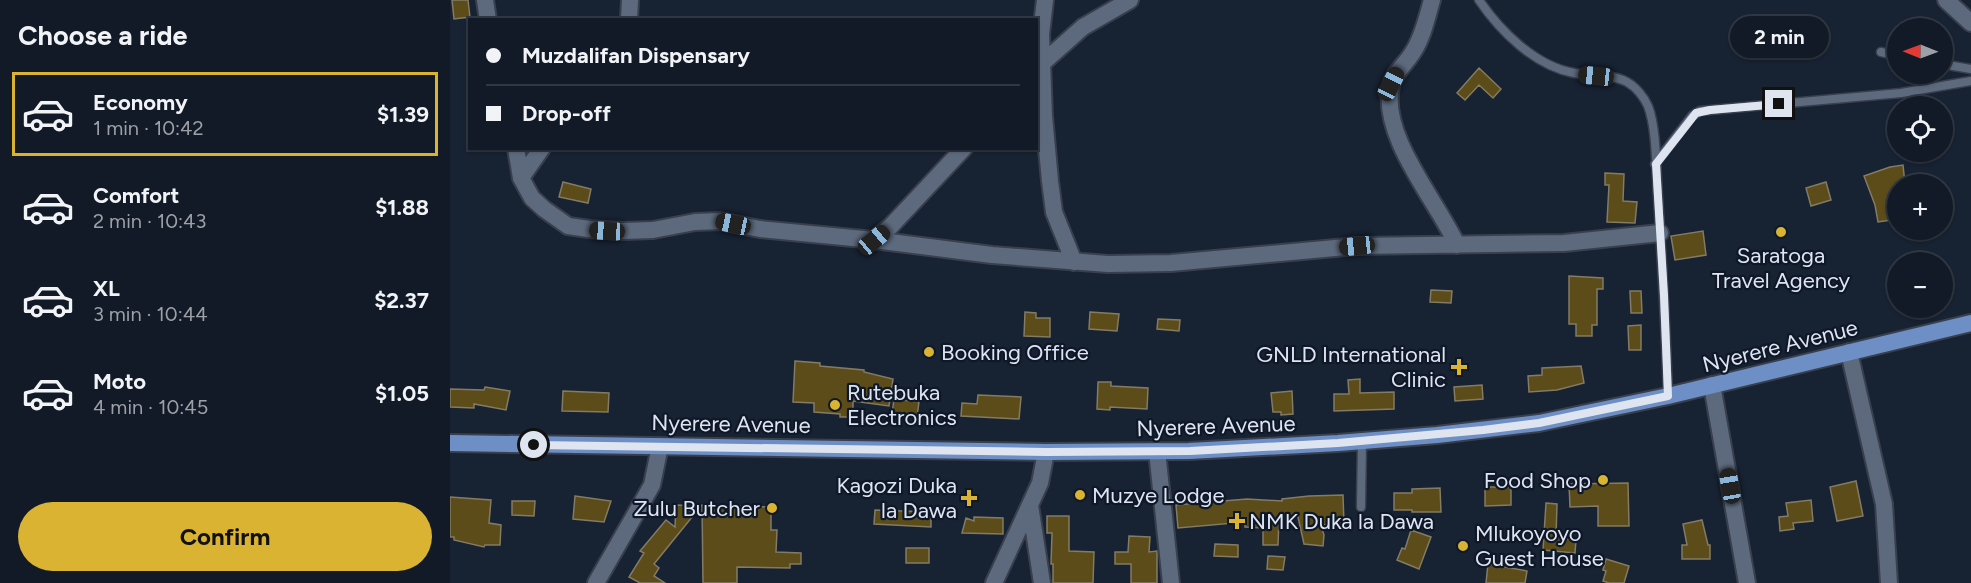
<!DOCTYPE html>
<meta charset="utf-8">
<style>
:root{--surface:#111a26;--page:#1e2732;--text:#f1f3f6;--muted:#9ca1a7;--line:#303843;--accent:#dab333}
body{margin:0;font-family:Figtree,sans-serif;background:var(--page);color:var(--text);height:100vh;display:flex;flex-direction:column;font-size:22px;white-space:nowrap}
*{box-sizing:border-box;margin:0}
p{font-size:20px;color:var(--muted)}
.icon{flex:none;width:33px;height:33px;fill:none;stroke:currentColor;stroke-width:2;stroke-linecap:round;stroke-linejoin:round}
.map{position:relative;flex:1;overflow:hidden}
.drawer{display:flex;flex-direction:column;background:var(--surface);width:450px}
.drawer>*{flex:none}
.hud{position:absolute;left:18px;top:18px;width:570px;height:132px;border-radius:0px;box-shadow:0 2px 4px #0004,0 0 0 2px var(--line);display:grid;align-content:center;height:132px;padding:0 18px;background:var(--surface)}
.needle{width:39px;rotate:271deg}
.fabs{position:absolute;left:1437px;top:18px;display:grid;gap:12px}
.fabs a{display:grid;place-items:center;width:66px;height:66px;border-radius:50%;background:var(--surface);box-shadow:0 2px 4px #0004,0 0 0 2px var(--line);font-size:30px}
.end{position:absolute;width:27px;height:27px;margin:-14px;border:8px solid #dee5f1;background:#111;box-shadow:0 0 0 3px #111}
.from{border-radius:50%}
.bubble{position:absolute;height:42px;border-radius:21px;background:var(--surface);box-shadow:0 2px 4px #0004,0 0 0 2px var(--line);font-size:20px;font-weight:700;line-height:42px;text-align:center}
.car{position:absolute;width:18px;height:36px;margin:-18px -9px;border-radius:8px;box-shadow:0 0 4px 2px #0007;background:linear-gradient(#222 24%,#8ab4d8 0 40%,#222 0 76%,#8ab4d8 0 86%,#222 0)}
.hud b{display:flex;align-items:center;gap:21px;height:57px;font-size:22px}
.hud b+b{border-top:2px solid var(--line)}
.hud i{width:15px;height:15px;background:var(--text)}
ul{padding:0;list-style:none}
li{display:flex;align-items:center;gap:18px;height:84px;margin:0 12px 9px;padding:0 6px;border:3px solid transparent;border-radius:0px}
li div{flex:1}
li b{display:block;font-size:22px}
li em{font-style:normal;font-weight:700}
li.active{border-color:var(--accent)}
li>.icon{width:54px;height:54px;stroke-width:1.5}
h2{padding:0 18px;font-size:27px;line-height:72px}
.button{display:flex;gap:12px;margin-top:auto;padding:12px 18px}
.button a{flex:1;height:69px;border-radius:36px;background:var(--accent);color:#111;font-size:24px;font-weight:700;line-height:69px;text-align:center}
main{display:flex;flex:1;min-height:0}
.map>svg:first-child{display:block}
.building{fill:#5c4c19;stroke:#837b64;stroke-width:1.5}
.lines{fill:none;stroke-linecap:round;stroke-linejoin:round}
.service-casing{stroke:#383f4d;stroke-width:11}
.minor-casing{stroke:#383f4d;stroke-width:20}
.primary-casing{stroke:#383f4d;stroke-width:20}
.service{stroke:#5d6a7e;stroke-width:8}
.minor{stroke:#5d6a7e;stroke-width:16}
.primary{stroke:#6d8fc5;stroke-width:16}
.route{stroke:#dee5f1;stroke-width:8}
.poi-dot{fill:#dab333;stroke:#0e1828;stroke-width:2}
.labels{text-anchor:middle;dominant-baseline:central;stroke-width:4.5;stroke-linejoin:round;paint-order:stroke}
.poi-label{font-size:22px;fill:#dee5f1;stroke:#0e1828;text-anchor:start}
.street-label{font-size:22px;fill:#dee5f1;stroke:#0e1828}
</style>
<main>
<section class="drawer">
<h2>Choose a ride</h2>
<ul>
<li class="active"><svg class="icon" aria-label="car" viewBox="0 0 24 24"><path d="M5 17H2v-5l4-1 3-4h7l3 4 3 1v5h-3M9 17h6M6 11h13"/><circle cx="7" cy="17" r="2"/><circle cx="17" cy="17" r="2"/></svg><div><b>Economy</b><p>1 min · 10:42</p></div><em>$1.39</em></li>
<li><svg class="icon" aria-label="car" viewBox="0 0 24 24"><path d="M5 17H2v-5l4-1 3-4h7l3 4 3 1v5h-3M9 17h6M6 11h13"/><circle cx="7" cy="17" r="2"/><circle cx="17" cy="17" r="2"/></svg><div><b>Comfort</b><p>2 min · 10:43</p></div><em>$1.88</em></li>
<li><svg class="icon" aria-label="car" viewBox="0 0 24 24"><path d="M5 17H2v-5l4-1 3-4h7l3 4 3 1v5h-3M9 17h6M6 11h13"/><circle cx="7" cy="17" r="2"/><circle cx="17" cy="17" r="2"/></svg><div><b>XL</b><p>3 min · 10:44</p></div><em>$2.37</em></li>
<li><svg class="icon" aria-label="car" viewBox="0 0 24 24"><path d="M5 17H2v-5l4-1 3-4h7l3 4 3 1v5h-3M9 17h6M6 11h13"/><circle cx="7" cy="17" r="2"/><circle cx="17" cy="17" r="2"/></svg><div><b>Moto</b><p>4 min · 10:45</p></div><em>$1.05</em></li>
</ul>
<div class="button"><a>Confirm</a></div>
</section>
<div class="map">
<svg width="1521" height="583" viewBox="0 0 1521 583">
<rect width="100%" height="100%" fill="#172232"/>
<path class="building" d="M2,0H18L20,17L4,19Z
M1029,68L1051,89L1043,98L1029,85L1015,100L1007,93Z
M1453,165L1455,184H1448V219L1428,222L1425,205L1414,176L1440,167Z
M1155,173L1174,174L1173,201L1187,202L1185,223L1157,222L1159,185H1155Z
M113,182L141,189L138,203L109,197Z
M1376,182L1381,200L1361,206L1356,188Z
M1253,231L1256,255L1225,260L1221,236Z
M1119,276L1153,278V289H1147V325H1142V336H1126V324H1119Z
M981,290L1002,291L1001,303L980,302Z
M1180,291H1191L1192,313H1181Z
M575,312L586,313V318H600V337L574,336Z
M640,312L669,314L667,331L639,329Z
M708,319L730,320L729,331L707,329Z
M1191,325V350H1179L1178,326Z
M345,361L370,363V366L414,370V372L443,379L439,406L403,401V417H390V414L364,412V403L343,402Z
M1131,366L1134,383L1107,390L1079,392L1078,376L1092,375V368Z
M910,379V393L944,392V409L884,411V394H899L898,380Z
M648,382H661V386L698,388L697,409L660,407V410L647,409Z
M1032,385L1033,399L1005,401L1004,387Z
M35,387L60,391L56,410L24,404V408L0,407V389L34,390Z
M113,391L159,393L158,412L112,411Z
M842,391L843,414L831,415V412H823L821,393Z
M528,395L571,397L569,419L511,416L512,403L527,404Z
M444,399L469,402L467,417L442,414Z
M1406,481L1413,516L1387,521L1380,487Z
M1178,483L1179,526H1148V506L1120,507L1119,484Z
M1035,487H1061V505L1035,506Z
M990,488L991,512H962V510H944V493H962V489Z
M893,495L894,524L871,525L874,535L873,546L854,544L848,517L829,519L828,545H813V528L795,527V522L728,528L726,505L797,499L832,501V499L859,496Z
M125,496L161,501L154,522L123,519Z
M0,497L41,500L39,523L51,525L50,545H35L34,547L4,540V537H0Z
M1361,500L1363,521L1343,523L1344,529L1330,531L1329,517L1338,516L1336,503Z
M62,501H85L84,516L62,515Z
M1096,503L1107,504L1106,538L1126,540L1125,553L1093,550Z
M226,505L251,506L204,564L209,568L204,576L215,583H190L179,577L194,553L190,551L216,520L225,527Z
M252,505L321,507V530H327L326,552L351,553V564H340V568L287,567V583H253Z
M425,510L481,512V527L424,524Z
M597,516H619V551L644,552L643,583H603V564H601L602,533H597Z
M524,517L553,518V534L512,533L516,518L524,521Z
M1252,520L1258,545H1260V559H1232V545H1237L1233,524Z
M961,530L981,537L969,569L947,560L952,548L955,549Z
M679,536L700,537L699,552L707,551V583H681V564H665V552H678Z
M765,544L788,545V557L764,556Z
M456,548H479V563H456Z
M818,556L835,557L833,570L817,569Z
M1156,559L1179,566L1174,583H1159L1153,581L1156,571L1153,570Z
M1038,564L1077,571L1075,583H1036Z"/>
<g class="lines">
<defs>
<path id="service" d="M1029,0C1050,31 1085,66 1124,73C1141,76 1162,74 1177,82C1186,87 1194,97 1198,106C1207,129 1206,171 1208,196C1212,263 1216,329 1218,396
M1431,52L1448,56
M1492,64L1521,69
M1205,164L1242,116L1250,111L1451,93L1521,81
M911,507L912,441"/>
<path id="minor" d="M35,0L38,20
M595,0L591,34L594,116L600,181L604,212L624,262
M982,0C977,17 973,37 963,52C956,64 944,72 941,86C930,136 987,201 1007,245
M1496,0L1521,23
M179,20L180,0
M587,68L633,27L680,0
M66,148L71,178L82,198L94,209L118,226L139,229L173,231L203,230L245,222L270,221L310,229L424,240L542,255L658,264L721,263L907,246L1114,243L1210,233
M71,178L92,148
M424,240L440,227L514,148
M1399,352L1434,504L1439,583
M1262,385L1297,583
M707,451L721,583
M580,505L592,583
M146,583L202,485L210,446
M544,583L590,483L596,452"/>
<path id="primary" d="M0,443L596,452L739,451L888,443L987,435L1089,423L1218,396L1521,323"/>
</defs>
<use href="#service" class="service-casing"/>
<use href="#minor" class="minor-casing"/>
<use href="#primary" class="primary-casing"/>
<use href="#service" class="service"/>
<use href="#minor" class="minor"/>
<use href="#primary" class="primary"/>
</g>
<g class="lines">
<path class="route" d="M84,445L596,452L740,451L888,443L1033,430L1089,423L1218,396L1214,295L1206,164L1246,113L1260,110L1329,104"/>
</g>
<g class="poi-dot">
<circle cx="1331" cy="232" r="6"/>
<circle cx="479" cy="352" r="6"/>
<path d="M1006 358h6v6h6v6h-6v6h-6v-6h-6v-6h6z"/>
<circle cx="385" cy="405" r="6"/>
<circle cx="1153" cy="480" r="6"/>
<circle cx="630" cy="495" r="6"/>
<path d="M516 489h6v6h6v6h-6v6h-6v-6h-6v-6h6z"/>
<circle cx="322" cy="508" r="6"/>
<path d="M784 512h6v6h6v6h-6v6h-6v-6h-6v-6h6z"/>
<circle cx="1013" cy="546" r="6"/>
</g>
<g class="labels">
<g class="poi-label">
<text x="1331" y="255" text-anchor="middle">Saratoga<tspan x="1331" dy="25">Travel Agency</tspan></text>
<text x="491" y="352">Booking Office</text>
<text x="996" y="354" text-anchor="end">GNLD International<tspan x="996" dy="25">Clinic</tspan></text>
<text x="397" y="392">Rutebuka<tspan x="397" dy="25">Electronics</tspan></text>
<text x="1141" y="480" text-anchor="end">Food Shop</text>
<text x="507" y="485" text-anchor="end">Kagozi Duka<tspan x="507" dy="25">la Dawa</tspan></text>
<text x="642" y="495">Muzye Lodge</text>
<text x="310" y="508" text-anchor="end">Zulu Butcher</text>
<text x="799" y="521">NMK Duka la Dawa</text>
<text x="1025" y="533">Mlukoyoyo<tspan x="1025" dy="25">Guest House</tspan></text>
</g>
<g class="street-label">
<text transform="translate(1330 346) rotate(-14)">Nyerere Avenue</text>
<text transform="translate(281 424) rotate(1)">Nyerere Avenue</text>
<text transform="translate(766 426) rotate(-2)">Nyerere Avenue</text>
</g>
</g>
</svg>
<div class="fabs">
<a><svg class="needle" viewBox="-14 -14 28 28"><path d="M0-13l5 13h-10z" fill="#e53935"/><path d="M0 13l5-13h-10z" fill="#9ca1a7"/></svg></a>
<a><svg class="icon" aria-label="locate" viewBox="0 0 24 24"><circle cx="12" cy="12" r="6"/><path d="M12 2v4M12 18v4M2 12h4M18 12h4"/></svg></a>
<a>+</a>
<a>−</a>
</div>
<i class="end from" style="left:84px;top:445px"></i>
<i class="end" style="left:1329px;top:104px"></i>
<div class="bubble" style="left:1280px;top:16px;width:99px">2 min</div>
<i class="car" style="left:1146px;top:76px;rotate:276deg"></i>
<i class="car" style="left:941px;top:84px;rotate:27deg"></i>
<i class="car" style="left:283px;top:224px;rotate:282deg"></i>
<i class="car" style="left:157px;top:231px;rotate:273deg"></i>
<i class="car" style="left:424px;top:240px;rotate:50deg"></i>
<i class="car" style="left:907px;top:246px;rotate:264deg"></i>
<i class="car" style="left:1280px;top:486px;rotate:350deg"></i>
<div class="hud">
<b><i class="from"></i>Muzdalifan Dispensary</b>
<b><i></i>Drop-off</b>
</div>
</div>
</main>
